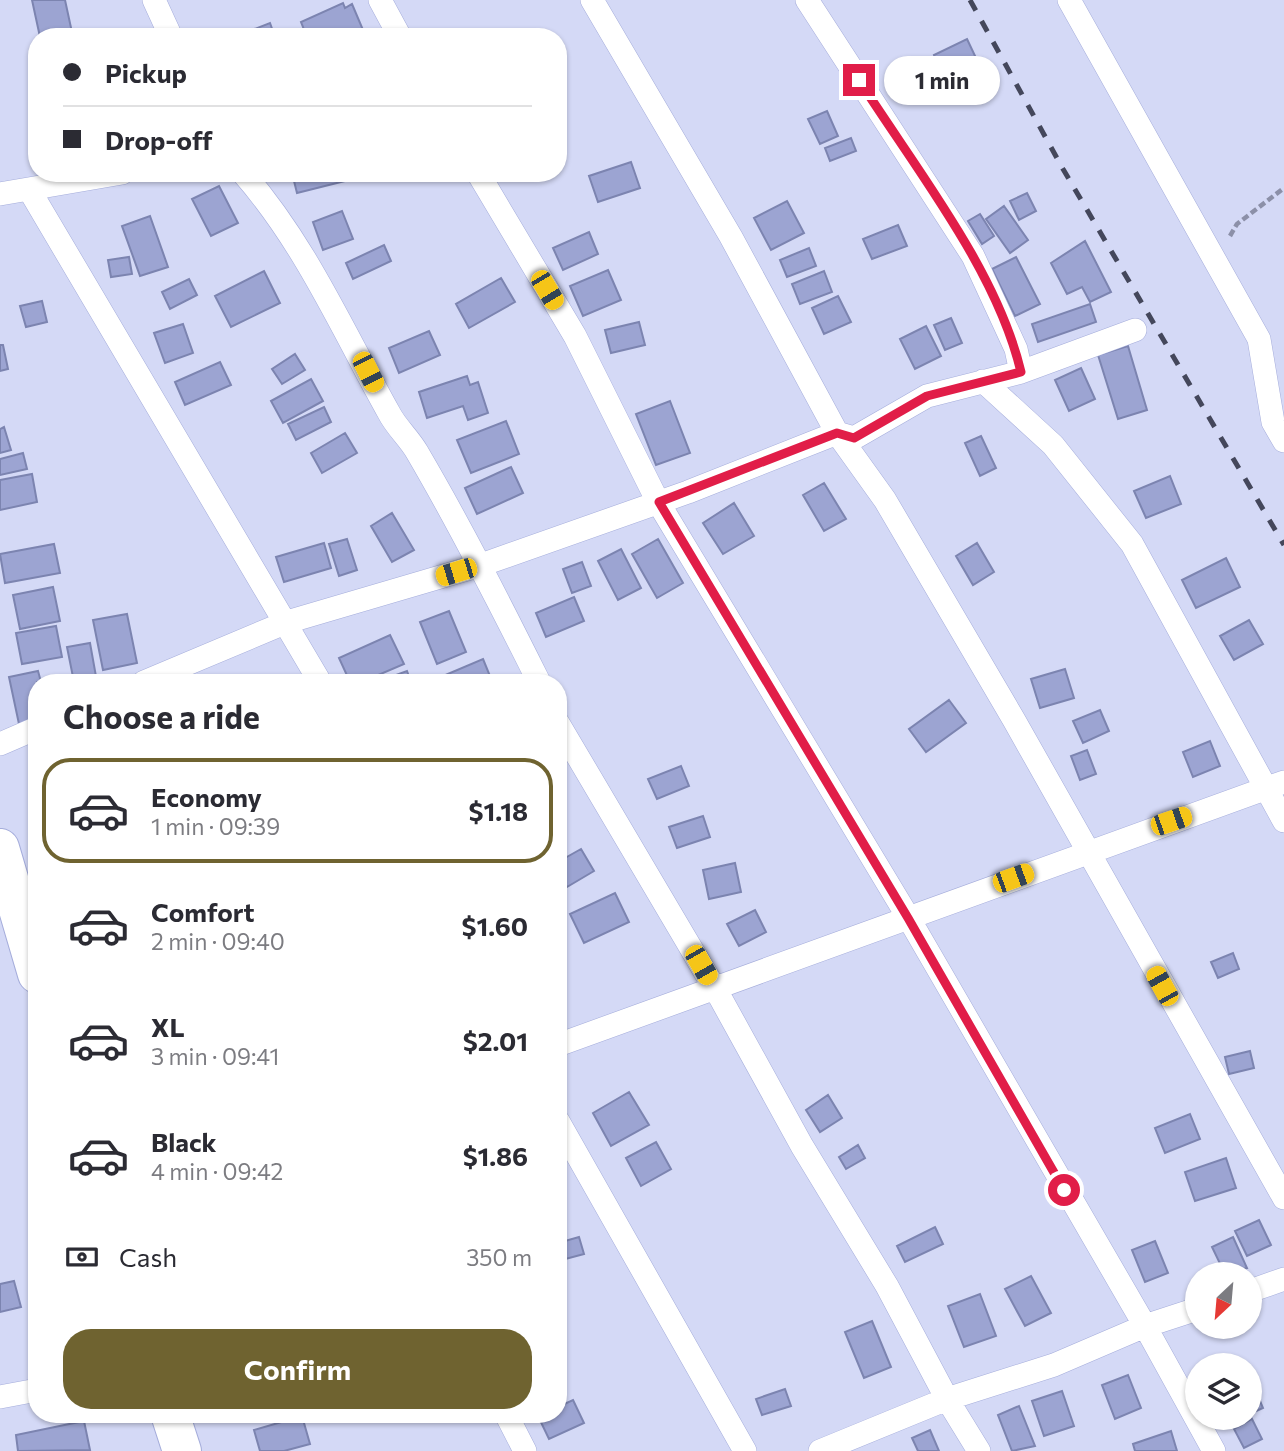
<!DOCTYPE html>
<meta charset="utf-8">
<style>
:root{--surface:#fff;--page:#f2f2f3;--text:#2b2b33;--muted:#7c7c81;--line:#e1e1e2;--accent:#6f6330}
body{margin:0;font-family:Commissioner,sans-serif;background:var(--page);color:var(--text);height:100vh;display:flex;flex-direction:column;font-size:26px;white-space:nowrap}
*{box-sizing:border-box;margin:0}
p{font-size:23px;color:var(--muted)}
.icon{flex:none;width:38px;height:38px;fill:none;stroke:currentColor;stroke-width:2;stroke-linecap:round;stroke-linejoin:round}
.map{position:relative;flex:1;overflow:hidden}
.panel{position:absolute;left:28px;top:674px;width:539px;height:749px;display:flex;flex-direction:column;background:var(--surface);border-radius:28px;box-shadow:0 2px 5px #0004}
.panel>*{flex:none}
.hud{position:absolute;left:28px;top:28px;width:539px;height:154px;border-radius:28px;box-shadow:0 2px 5px #0004;display:grid;align-content:center;height:154px;padding:0 35px;background:var(--surface)}
.needle{width:46px;rotate:206deg}
.buttons{position:absolute;left:1185px;top:1262px;display:grid;gap:14px}
.buttons a{display:grid;place-items:center;width:77px;height:77px;border-radius:50%;background:var(--surface);box-shadow:0 2px 5px #0004;font-size:35px}
.end{position:absolute;width:32px;height:32px;margin:-16px;border:9px solid #e11d48;background:#fff;box-shadow:0 0 0 4px #fff}
.from{border-radius:50%}
.bubble{position:absolute;height:49px;border-radius:24px;background:var(--surface);box-shadow:0 2px 5px #0004;font-size:23px;font-weight:700;line-height:49px;text-align:center}
.car{position:absolute;width:21px;height:42px;margin:-21px -10px;border-radius:9px;box-shadow:0 0 5px 2px #0007;background:linear-gradient(#f5c518 24%,#345 0 40%,#f5c518 0 76%,#345 0 86%,#f5c518 0)}
.hud b{display:flex;align-items:center;gap:24px;height:66px;font-size:26px}
.hud b+b{border-top:2px solid var(--line)}
.hud i{width:18px;height:18px;background:var(--text)}
ul{padding:0;list-style:none}
li{display:flex;align-items:center;gap:21px;height:105px;margin:0 14px 10px;padding:0 21px;border:4px solid transparent;border-radius:28px}
li div{flex:1}
li b{display:block;font-size:26px}
li em{font-style:normal;font-weight:700}
li.on{border-color:var(--accent)}
li>.icon{width:63px;height:63px;stroke-width:1.5}
h2{padding:0 35px;font-size:32px;line-height:84px}
.pay{display:flex;align-items:center;gap:18px;height:77px;padding:0 35px;font-size:26px}
.pay p{margin-inline-start:auto}
.cta{display:flex;gap:14px;margin-top:auto;padding:14px 35px}
.cta a{flex:1;height:80px;border-radius:28px;background:var(--accent);color:#fff;font-size:28px;font-weight:700;line-height:80px;text-align:center}
.map>svg:first-child{display:block}
.building{fill:#9ca4d2;stroke:#7c84b0;stroke-width:2}
.lines{fill:none;stroke-linecap:round;stroke-linejoin:round}
.minor-casing{stroke:#a5addb;stroke-width:24}
.trunk-casing{stroke:#a5addb;stroke-width:40}
.path{stroke:#8c90a8;stroke-width:4.5;stroke-dasharray:7 3.5;stroke-linecap:butt}
.minor{stroke:#fff;stroke-width:23}
.trunk{stroke:#fff;stroke-width:38}
.rail{stroke:#44475b;stroke-width:5;stroke-dasharray:12 12;stroke-linecap:butt}
.route{stroke:#e11d48;stroke-width:9}
</style>
<div class="map">
<svg width="1284" height="1451" viewBox="0 0 1284 1451">
<rect width="100%" height="100%" fill="#d4d9f6"/>
<path class="building" d="M32,0H65L73,37H40Z
M343,3L345,8L352,4L366,37H307L301,22Z
M270,23L275,37H234Z
M967,39L976,58L942,73L934,55Z
M827,111L838,136L820,144L808,119Z
M851,138L856,151L830,161L825,148Z
M631,162L640,188L598,202L589,176Z
M292,173H348L349,180L297,193Z
M219,186L238,223L211,236L192,199Z
M1027,193L1036,211L1019,220L1010,201Z
M787,201L804,233L771,250L754,218Z
M1004,206L1028,240L1010,253L986,219Z
M342,211L353,239L323,250L313,222Z
M980,214L994,236L982,244L968,221Z
M150,216L168,267L140,276L122,226Z
M898,225L907,246L872,259L863,239Z
M589,232L598,254L563,270L553,248Z
M1085,241L1111,292L1090,302L1082,287L1067,294L1051,263Z
M384,245L391,261L353,279L346,263Z
M809,248L816,266L787,277L780,260Z
M129,257L132,274L111,277L108,260Z
M1016,257L1040,304L1015,316L992,269Z
M608,270L621,300L583,316L570,286Z
M264,271L280,303L231,327L215,296Z
M824,271L832,292L800,304L792,284Z
M501,278L515,302L469,328L456,304Z
M189,279L197,295L170,309L162,292Z
M838,296L851,322L824,334L812,308Z
M42,301L47,322L26,327L20,306Z
M1090,304L1096,322L1038,342L1032,324Z
M951,318L962,343L945,350L934,325Z
M639,322L645,345L611,353L605,330Z
M183,324L193,353L165,363L154,333Z
M926,326L941,356L915,369L900,339Z
M429,331L440,355L399,373L389,348Z
M0,345H3L8,369L0,371Z
M1128,346L1147,410L1118,419L1098,355Z
M295,354L305,370L282,384L272,369Z
M220,362L231,385L185,405L175,382Z
M1081,368L1095,399L1069,411L1055,380Z
M467,376L470,385L478,382L488,413L468,420L463,406L427,418L419,392Z
M311,379L323,401L283,423L271,401Z
M670,401L690,453L656,465L636,414Z
M324,407L331,422L296,440L288,424Z
M506,421L519,454L471,473L457,440Z
M4,427L11,450L0,453V429Z
M345,433L357,453L322,473L311,453Z
M981,436L996,468L980,476L965,443Z
M23,453L27,469L0,475V459Z
M511,467L523,493L477,514L465,488Z
M32,474L37,502L0,510V480Z
M1170,476L1181,504L1146,518L1134,491Z
M824,483L846,519L824,531L803,495Z
M734,503L754,536L723,554L703,523Z
M392,513L414,550L392,562L371,526Z
M347,539L357,570L339,576L329,544Z
M658,539L683,583L657,598L632,554Z
M324,543L331,568L284,582L276,557Z
M977,543L994,572L973,585L956,556Z
M54,544L60,573L5,583L0,554Z
M621,549L641,588L618,600L598,561Z
M1226,558L1240,587L1196,608L1182,580Z
M582,562L591,586L572,593L563,569Z
M53,587L60,621L20,629L13,595Z
M574,597L584,621L546,637L536,613Z
M449,611L466,652L437,664L420,622Z
M127,614L137,663L103,670L93,620Z
M1249,620L1263,644L1234,660L1220,636Z
M56,626L62,657L22,664L16,633Z
M390,635L404,664L362,682H350L339,658Z
M90,643L97,682H74L67,647Z
M483,659L492,681L438,682L436,679Z
M1065,669L1074,698L1040,708L1031,679Z
M38,671L41,682H37V721L19,724L9,677Z
M407,671L411,682H383L382,680Z
M949,700L966,723L926,752L909,729Z
M1100,710L1109,731L1083,743L1073,721Z
M1210,741L1220,766L1193,777L1183,752Z
M1087,750L1096,774L1080,780L1071,756Z
M681,766L689,786L657,799L648,779Z
M703,816L710,837L677,848L669,827Z
M581,849L594,871L567,887L558,873V862Z
M735,863L741,892L709,899L703,870Z
M615,893L629,922L584,943L570,914Z
M755,910L766,932L739,946L727,924Z
M1233,953L1239,969L1218,978L1211,962Z
M1250,1051L1254,1068L1229,1074L1225,1057Z
M629,1092L649,1125L611,1146L593,1113Z
M828,1095L842,1118L820,1132L806,1110Z
M1190,1114L1200,1139L1165,1153L1155,1128Z
M656,1142L671,1169L641,1186L626,1158Z
M858,1145L865,1158L846,1169L839,1157Z
M1226,1158L1236,1188L1195,1201L1185,1172Z
M1259,1220L1271,1245L1247,1256L1235,1231Z
M935,1227L943,1244L905,1262L897,1246Z
M579,1237L584,1254L558,1261V1243Z
M1233,1237L1247,1268L1225,1274L1212,1247Z
M1155,1241L1168,1273L1145,1282L1132,1250Z
M1031,1276L1051,1313L1025,1326L1005,1289Z
M14,1281L21,1307L0,1312V1284Z
M980,1294L996,1336L964,1347L948,1306Z
M872,1321L891,1367L864,1378L845,1332Z
M1128,1375L1141,1408L1115,1419L1102,1385Z
M1252,1382L1263,1408L1250,1414V1383Z
M785,1389L791,1406L762,1415L756,1399Z
M1062,1391L1074,1426L1044,1436L1032,1401Z
M573,1400L584,1423L549,1439L538,1416L558,1414V1407Z
M1019,1406L1035,1446L1012,1451L998,1415Z
M302,1416L310,1444L284,1451H260L254,1430Z
M1252,1419L1262,1439L1244,1448L1234,1429Z
M84,1421L90,1450L18,1451L16,1435Z
M930,1430L939,1451H918L912,1438Z
M1171,1431L1177,1451H1135L1133,1444Z"/>
<g class="lines">
<defs>
<path id="minor" d="M154,0L171,37
M380,0L400,37
M592,0L731,237L837,433L885,500L1014,720L1284,1198
M807,0L973,256L1016,349L1021,372
M1069,0L1259,339L1273,422L1284,441
M243,173C306,245 343,331 389,413C396,427 409,438 417,452C461,527 500,604 539,682
M478,173L575,336L658,502L908,917L1145,1326L1197,1309
M30,191L320,682
M0,194L122,173
M983,381L1053,445L1132,544L1284,821
M144,682L287,622L481,565L688,492L837,433L854,438L927,396L1021,372L1135,330
M558,723L721,999L802,1146L887,1286L947,1399L1054,1365L1145,1326L1214,1451
M0,744L37,728
M558,1045L1284,782
M558,1121L745,1451
M1250,1291L1284,1279
M0,1397L37,1390
M506,1414L525,1451
M820,1451L947,1399L979,1451"/>
<path id="trunk" d="M0,848L37,974
M170,1414L182,1451"/>
</defs>
<use href="#minor" class="minor-casing"/>
<use href="#trunk" class="trunk-casing"/>
<path class="path" d="M1230,236L1237,224L1284,188"/>
<use href="#minor" class="minor"/>
<use href="#trunk" class="trunk"/>
<path class="rail" d="M970,0L1063,169L1284,545"/>
</g>
<g class="lines">
<path class="route" d="M859,80C915,168 997,270 1021,372L927,396L854,438L837,433L659,502L908,918L1064,1190"/>
</g>
</svg>
<div class="buttons">
<a><svg class="needle" viewBox="-14 -14 28 28"><path d="M0-13l5 13h-10z" fill="#e53935"/><path d="M0 13l5-13h-10z" fill="#7c7c81"/></svg></a>
<a><svg class="icon" aria-label="layers" viewBox="0 0 24 24"><path d="M12 4l9 5-9 5-9-5zM3 14l9 5 9-5"/></svg></a>
</div>
<i class="end from" style="left:1064px;top:1190px"></i>
<i class="end" style="left:859px;top:80px"></i>
<div class="bubble" style="left:884px;top:56px;width:116px">1 min</div>
<i class="car" style="left:547px;top:290px;rotate:149deg"></i>
<i class="car" style="left:368px;top:372px;rotate:153deg"></i>
<i class="car" style="left:456px;top:572px;rotate:253deg"></i>
<i class="car" style="left:1171px;top:821px;rotate:71deg"></i>
<i class="car" style="left:1013px;top:878px;rotate:70deg"></i>
<i class="car" style="left:701px;top:965px;rotate:150deg"></i>
<i class="car" style="left:1162px;top:986px;rotate:331deg"></i>
<div class="hud">
<b><i class="from"></i>Pickup</b>
<b><i></i>Drop-off</b>
</div>
<section class="panel">
<h2>Choose a ride</h2>
<ul>
<li class="on"><svg class="icon" aria-label="car" viewBox="0 0 24 24"><path d="M5 17H2v-5l4-1 3-4h7l3 4 3 1v5h-3M9 17h6M6 11h13"/><circle cx="7" cy="17" r="2"/><circle cx="17" cy="17" r="2"/></svg><div><b>Economy</b><p>1 min · 09:39</p></div><em>$1.18</em></li>
<li><svg class="icon" aria-label="car" viewBox="0 0 24 24"><path d="M5 17H2v-5l4-1 3-4h7l3 4 3 1v5h-3M9 17h6M6 11h13"/><circle cx="7" cy="17" r="2"/><circle cx="17" cy="17" r="2"/></svg><div><b>Comfort</b><p>2 min · 09:40</p></div><em>$1.60</em></li>
<li><svg class="icon" aria-label="car" viewBox="0 0 24 24"><path d="M5 17H2v-5l4-1 3-4h7l3 4 3 1v5h-3M9 17h6M6 11h13"/><circle cx="7" cy="17" r="2"/><circle cx="17" cy="17" r="2"/></svg><div><b>XL</b><p>3 min · 09:41</p></div><em>$2.01</em></li>
<li><svg class="icon" aria-label="car" viewBox="0 0 24 24"><path d="M5 17H2v-5l4-1 3-4h7l3 4 3 1v5h-3M9 17h6M6 11h13"/><circle cx="7" cy="17" r="2"/><circle cx="17" cy="17" r="2"/></svg><div><b>Black</b><p>4 min · 09:42</p></div><em>$1.86</em></li>
</ul>
<div class="pay"><svg class="icon" aria-label="cash" viewBox="0 0 24 24"><path d="M3 7h18v10H3z"/><circle cx="12" cy="12" r="2"/></svg>Cash<p>350 m</p></div>
<div class="cta"><a>Confirm</a></div>
</section>
</div>
